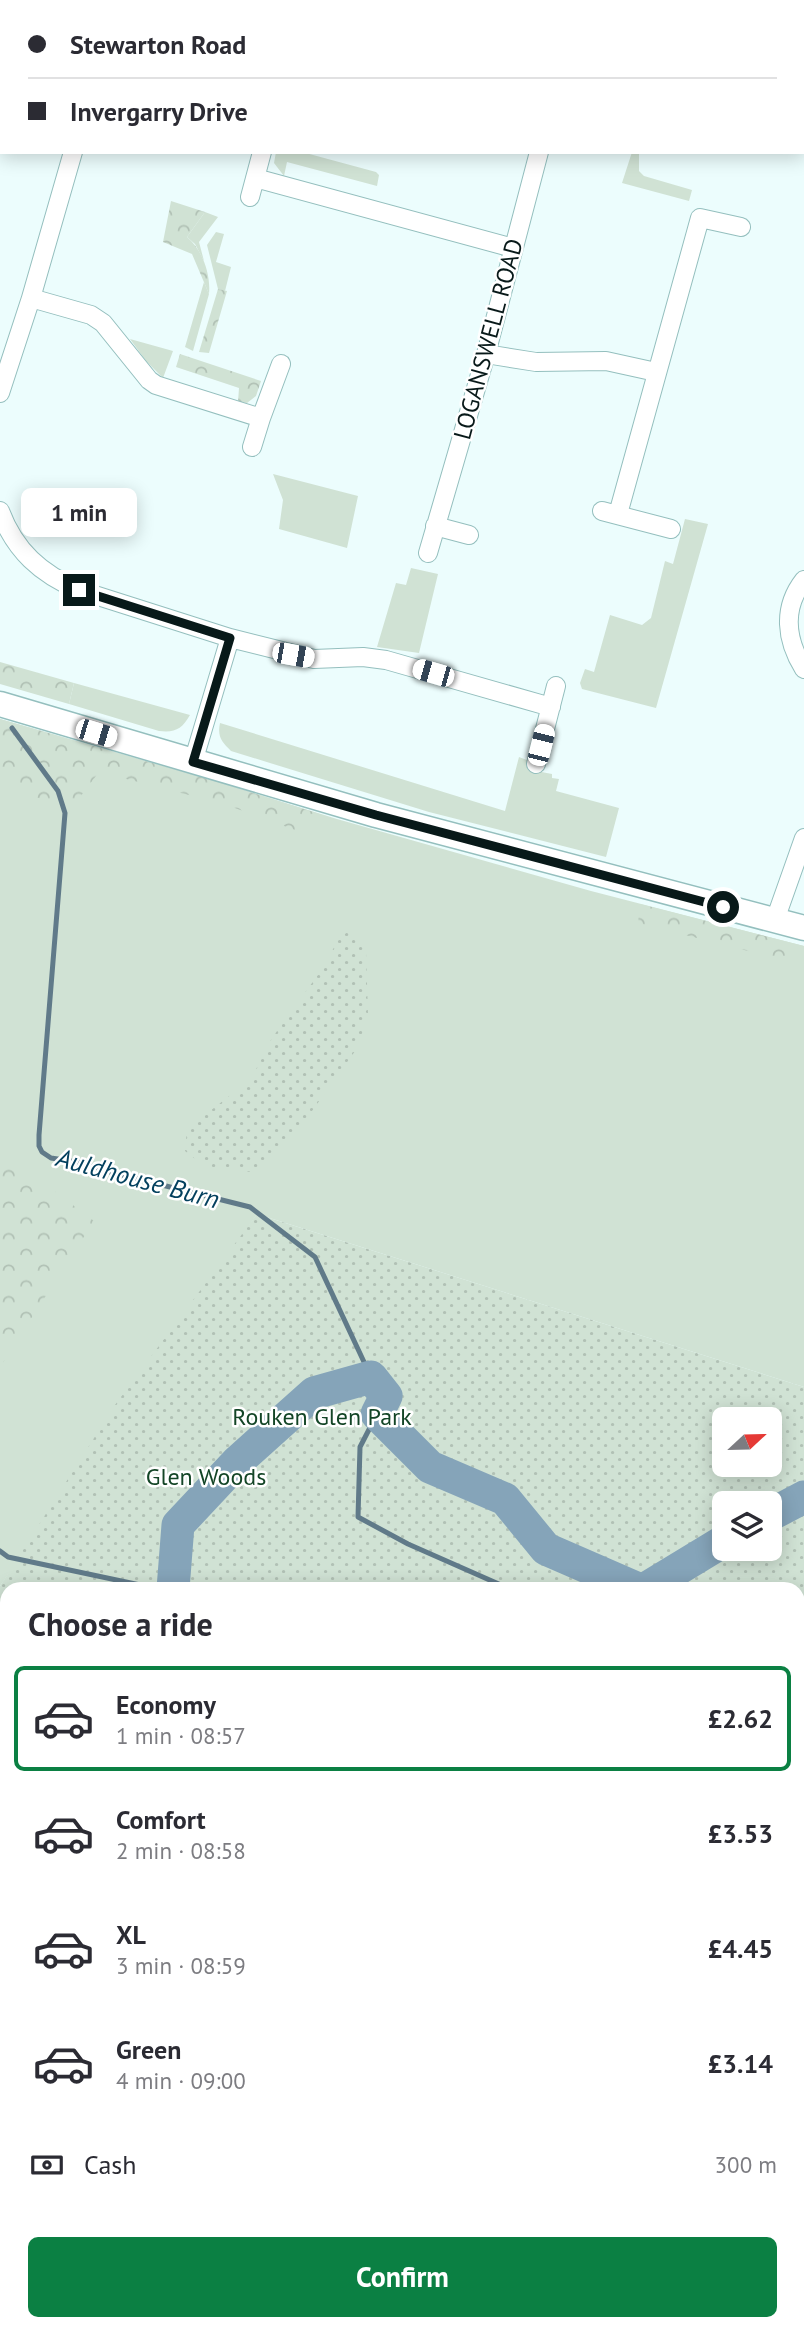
<!DOCTYPE html>
<meta charset="utf-8">
<style>
:root{--surface:#fff;--page:#f7f7f7;--text:#2b2b33;--muted:#7c7c81;--line:#e1e1e2;--accent:#0b8043}
body{margin:0;font-family:"PT Sans",sans-serif;background:var(--page);color:var(--text);height:100vh;display:flex;flex-direction:column;font-size:26px;white-space:nowrap}
*{box-sizing:border-box;margin:0}
p{font-size:23px;color:var(--muted)}
.icon{flex:none;width:38px;height:38px;fill:none;stroke:currentColor;stroke-width:2;stroke-linecap:round;stroke-linejoin:round}
.map{position:relative;flex:1;overflow:hidden}
.panel{position:absolute;left:0px;top:1582px;width:805px;height:749px;display:flex;flex-direction:column;background:var(--surface);border-radius:21px 21px 0 0;box-shadow:0 4px 18px #0003}
.panel>*{flex:none}
.guide{position:absolute;left:0px;top:0px;width:805px;height:154px;box-shadow:0 4px 18px #0003;display:grid;align-content:center;height:154px;padding:0 28px;background:var(--surface)}
.needle{width:46px;rotate:68deg}
.tools{position:absolute;left:712px;top:1407px;display:grid;gap:14px}
.tools a{display:grid;place-items:center;width:70px;height:70px;border-radius:10px;background:var(--surface);box-shadow:0 4px 18px #0003;font-size:35px}
.end{position:absolute;width:32px;height:32px;margin:-16px;border:9px solid #081919;background:#fff;box-shadow:0 0 0 4px #fff}
.from{border-radius:50%}
.bubble{position:absolute;height:49px;border-radius:10px;background:var(--surface);box-shadow:0 4px 18px #0003;font-size:23px;font-weight:700;line-height:49px;text-align:center}
.car{position:absolute;width:21px;height:42px;margin:-21px -10px;border-radius:9px;box-shadow:0 0 5px 2px #0007;background:linear-gradient(#fff 24%,#345 0 40%,#fff 0 76%,#345 0 86%,#fff 0)}
.guide b{display:flex;align-items:center;gap:24px;height:66px;font-size:26px}
.guide b+b{border-top:2px solid var(--line)}
.guide i{width:18px;height:18px;background:var(--text)}
ul{padding:0;list-style:none}
li{display:flex;align-items:center;gap:21px;height:105px;margin:0 14px 10px;padding:0 14px;border:4px solid transparent;border-radius:10px}
li div{flex:1}
li b{display:block;font-size:26px}
li em{font-style:normal;font-weight:700}
li.active{border-color:var(--accent)}
li>.icon{width:63px;height:63px;stroke-width:1.5}
h2{padding:0 28px;font-size:32px;line-height:84px}
.pay{display:flex;align-items:center;gap:18px;height:77px;padding:0 28px;font-size:26px}
.pay p{margin-inline-start:auto}
.primary-button{display:flex;gap:14px;margin-top:auto;padding:14px 28px}
.primary-button a{flex:1;height:80px;border-radius:10px;background:var(--accent);color:#fff;font-size:28px;font-weight:700;line-height:80px;text-align:center}
.map>svg:first-child{display:block}
.green{fill:#d0e2d4}
.forest{fill:url(#forest-crowns)}
.park{fill:url(#park-dots);fill-rule:evenodd}
.lines{fill:none;stroke-linecap:round;stroke-linejoin:round}
.stream{stroke:#607a89;stroke-width:5}
.river{stroke:#85a4b9;stroke-width:33}
.street-casing{stroke:#94bfbe;stroke-width:20}
.secondary-casing{stroke:#94bfbe;stroke-width:27}
.street{stroke:#fff;stroke-width:18}
.secondary{stroke:#fff;stroke-width:24}
.route{stroke:#081919;stroke-width:9}
.labels{text-anchor:middle;dominant-baseline:central;stroke-width:5;stroke-linejoin:round;paint-order:stroke}
.street-label{font-size:24px;fill:#081919;stroke:#fff}
.park-label{font-size:24px;fill:#134526;stroke:#fff}
.water-label{font-size:26px;font-style:italic;fill:#03405e;stroke:#fff}
</style>
<div class="map">
<svg width="804" height="2331" viewBox="0 0 804 2331">
<defs>
<pattern id="forest-crowns" width="20" height="18" patternUnits="userSpaceOnUse" patternTransform="scale(1.75)"><rect width="20" height="18" fill="#d0e2d4"/><path d="M2 6a3 3 0 1 1 6 0M12 15a3 3 0 1 1 6 0" fill="none" stroke="#b1c1b5"/></pattern>
<pattern id="park-dots" width="8" height="8" patternUnits="userSpaceOnUse" patternTransform="scale(1.75)"><rect width="8" height="8" fill="#d0e2d4"/><path d="M2 2h.1M6 6h.1" fill="none" stroke="#b1c1b5" stroke-width="1.8" stroke-linecap="round"/></pattern>
</defs>
<rect width="100%" height="100%" fill="#ecfdfd"/>
<path class="green" d="M276,152H302L376,172L379,175L377,186L287,162L284,176L274,163Z
M632,152H639V171L644,176L692,190L689,201L622,183Z
M205,212L218,217L199,242L204,261L195,244L187,237Z
M216,232L224,234L216,262L231,267L225,291L218,289L207,245Z
M204,282L209,294L193,351L185,347Z
M130,339L173,351L163,378L146,361Z
M273,474L358,496L347,548L279,529L283,500Z
M685,519L708,524L656,708L582,689L580,683L585,669L594,672L610,615L642,625L651,618L665,561L673,564Z
M411,568L438,574L419,653L377,647L396,583L406,585Z
M74,683L190,715C182,729 175,733 159,731L69,704Z
M0,719L218,782L337,819L591,891L804,946V1387L257,1214L0,1586Z
M220,723L505,811L519,757L527,760L531,770L552,774V778L559,779L556,791L619,808L606,857L429,812L231,751C222,742 217,737 220,723Z"/>
<path class="forest" d="M171,201L205,212L187,237C202,249 211,274 209,294L192,254L163,242Z
M218,289L227,291L209,353L199,352Z
M180,354L261,381L256,396L247,403L238,402L239,388L176,367Z
M0,662L74,683L69,704L0,684Z
M0,719L218,782L326,816L306,834L224,804L99,772L74,805L18,794L0,780Z
M640,904L804,946V965L638,923Z
M10,1152L33,1175L94,1221L0,1367V1159Z"/>
<path class="park" d="M386,0H566V2H386Z
M352,929L366,951L368,1015L358,1047L289,1143L253,1172L208,1169L185,1151L187,1129L251,1079L272,1038L320,972L340,937Z
M257,1214L804,1387V2331H0V1586L115,1405ZM770,1419V1465H724V1419ZM724,1503H770V1549H724ZM7,1589H798V2324H7Z"/>
<g class="lines">
<path class="stream" d="M12,728L58,791L65,813L39,1135V1146L42,1152L51,1158L84,1163L106,1171L250,1207L315,1257L371,1377
M377,1414L360,1447L358,1517L408,1544L510,1589
M0,1551L8,1557L159,1589
M798,1630L804,1628"/>
<path class="river" d="M770,1515L804,1497
M173,1589L178,1525L237,1462L314,1393L371,1377L386,1396L377,1414L430,1467L505,1499L546,1549L638,1589
M645,1589L724,1541
M0,2009L7,2005
M0,2119L7,2123
M63,2331L64,2324"/>
<defs>
<path id="street" d="M54,0L55,2
M222,0L228,2
M657,0V2
M267,2L268,0
M803,8H804
M255,178L513,248
M250,197L262,152
M31,298L91,315L103,323L149,380L156,385L261,418L281,364
M486,354L536,362L606,361L656,372
M0,393L31,298L73,152
M252,447L261,418
M0,511C15,551 41,574 79,590L230,638L193,762
M602,511L671,529
M618,514L700,218L741,227
M435,526L469,535
M428,553L486,354L539,152
M804,580C782,608 786,640 804,669
M230,638L314,659L363,657L386,660L551,707
M536,764L556,686
M775,920L804,838"/>
<path id="secondary" d="M0,704L376,815L804,928"/>
</defs>
<use href="#street" class="street-casing"/>
<use href="#secondary" class="secondary-casing"/>
<use href="#street" class="street"/>
<use href="#secondary" class="secondary"/>
</g>
<g class="lines">
<path class="route" d="M79,590L230,638L193,762L376,815L723,907"/>
</g>
<g class="labels">
<g class="street-label">
<text transform="translate(488 339) rotate(-75)">LOGANSWELL ROAD</text>
</g>
<g class="park-label">
<text x="322" y="1416">Rouken Glen Park</text>
<text x="206" y="1476">Glen Woods</text>
</g>
<g class="water-label">
<text transform="translate(138 1178) rotate(15)">Auldhouse Burn</text>
</g>
</g>
</svg>
<div class="tools">
<a><svg class="needle" viewBox="-14 -14 28 28"><path d="M0-13l5 13h-10z" fill="#e53935"/><path d="M0 13l5-13h-10z" fill="#7c7c81"/></svg></a>
<a><svg class="icon" aria-label="layers" viewBox="0 0 24 24"><path d="M12 4l9 5-9 5-9-5zM3 14l9 5 9-5"/></svg></a>
</div>
<i class="end from" style="left:723px;top:907px"></i>
<i class="end" style="left:79px;top:590px"></i>
<div class="bubble" style="left:21px;top:488px;width:116px">1 min</div>
<i class="car" style="left:293px;top:655px;rotate:100deg"></i>
<i class="car" style="left:433px;top:673px;rotate:286deg"></i>
<i class="car" style="left:96px;top:733px;rotate:107deg"></i>
<i class="car" style="left:541px;top:745px;rotate:14deg"></i>
<div class="guide">
<b><i class="from"></i>Stewarton Road</b>
<b><i></i>Invergarry Drive</b>
</div>
<section class="panel">
<h2>Choose a ride</h2>
<ul>
<li class="active"><svg class="icon" aria-label="car" viewBox="0 0 24 24"><path d="M5 17H2v-5l4-1 3-4h7l3 4 3 1v5h-3M9 17h6M6 11h13"/><circle cx="7" cy="17" r="2"/><circle cx="17" cy="17" r="2"/></svg><div><b>Economy</b><p>1 min · 08:57</p></div><em>£2.62</em></li>
<li><svg class="icon" aria-label="car" viewBox="0 0 24 24"><path d="M5 17H2v-5l4-1 3-4h7l3 4 3 1v5h-3M9 17h6M6 11h13"/><circle cx="7" cy="17" r="2"/><circle cx="17" cy="17" r="2"/></svg><div><b>Comfort</b><p>2 min · 08:58</p></div><em>£3.53</em></li>
<li><svg class="icon" aria-label="car" viewBox="0 0 24 24"><path d="M5 17H2v-5l4-1 3-4h7l3 4 3 1v5h-3M9 17h6M6 11h13"/><circle cx="7" cy="17" r="2"/><circle cx="17" cy="17" r="2"/></svg><div><b>XL</b><p>3 min · 08:59</p></div><em>£4.45</em></li>
<li><svg class="icon" aria-label="car" viewBox="0 0 24 24"><path d="M5 17H2v-5l4-1 3-4h7l3 4 3 1v5h-3M9 17h6M6 11h13"/><circle cx="7" cy="17" r="2"/><circle cx="17" cy="17" r="2"/></svg><div><b>Green</b><p>4 min · 09:00</p></div><em>£3.14</em></li>
</ul>
<div class="pay"><svg class="icon" aria-label="cash" viewBox="0 0 24 24"><path d="M3 7h18v10H3z"/><circle cx="12" cy="12" r="2"/></svg>Cash<p>300 m</p></div>
<div class="primary-button"><a>Confirm</a></div>
</section>
</div>
